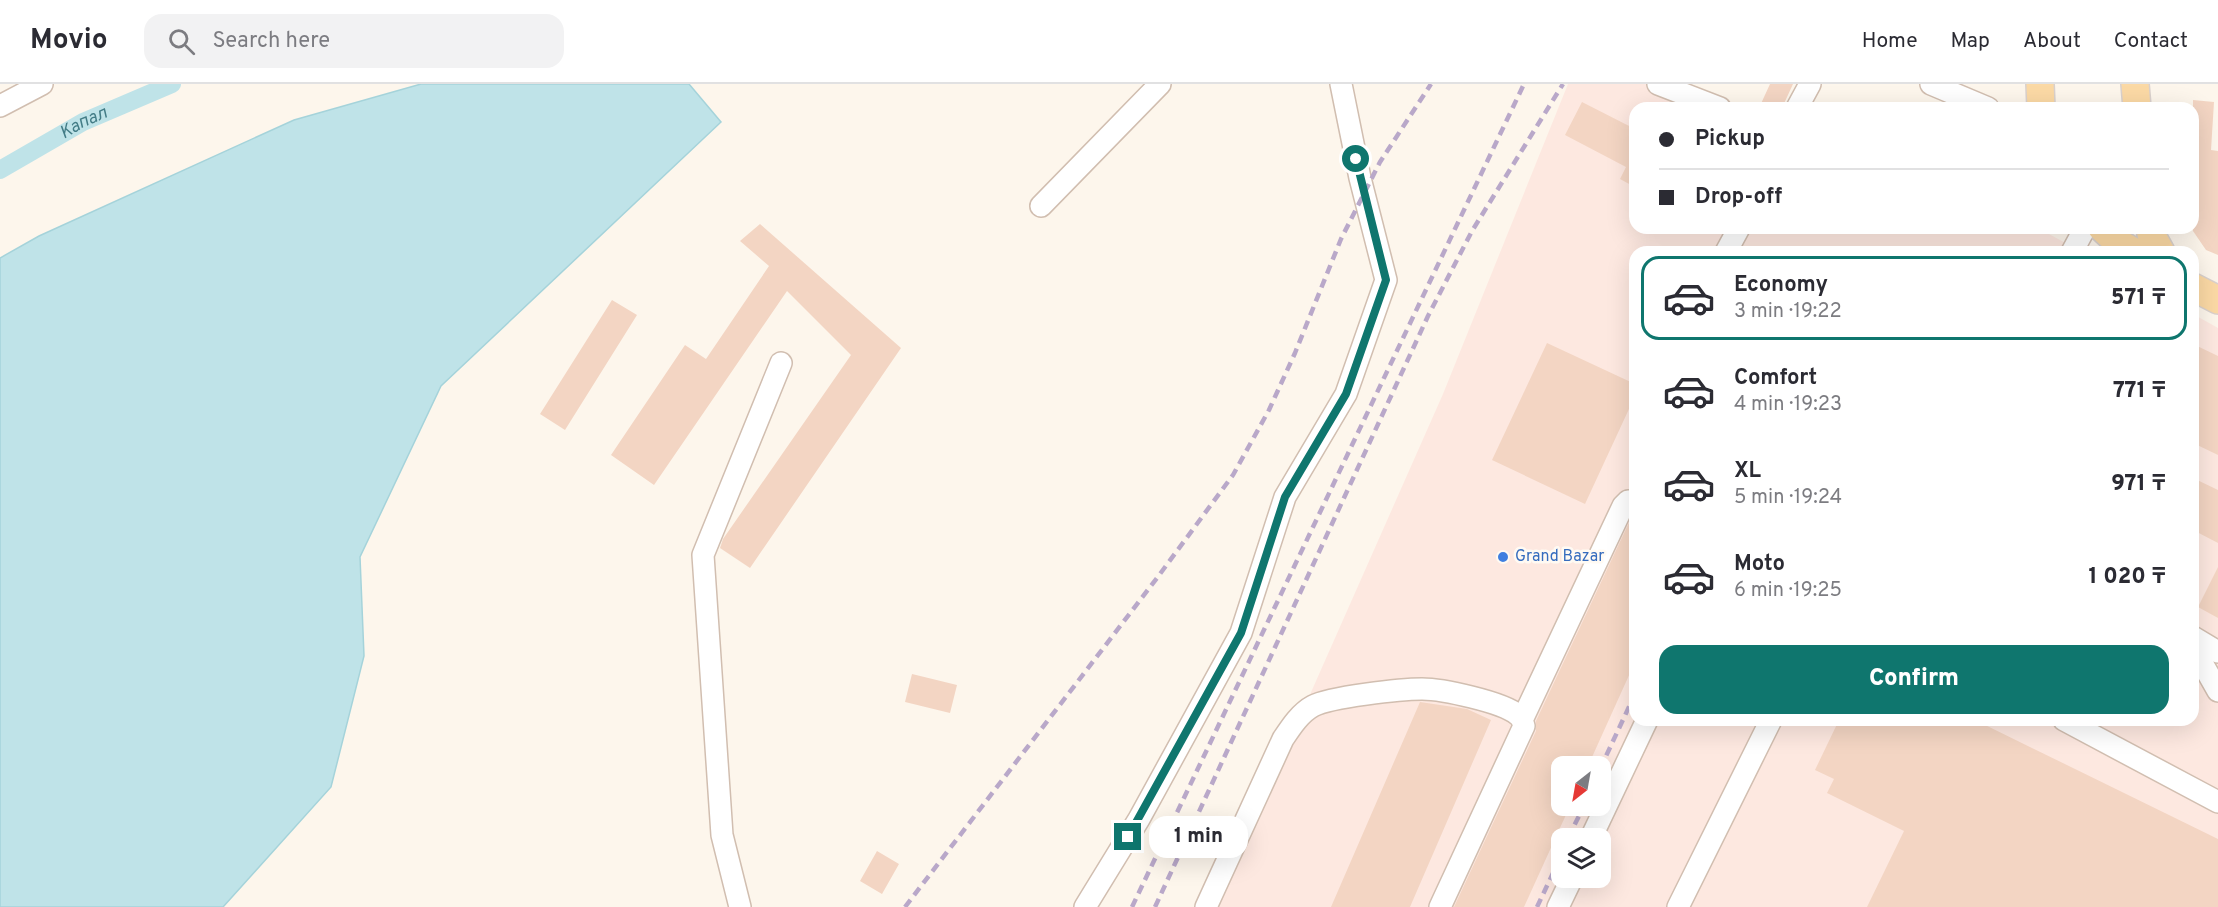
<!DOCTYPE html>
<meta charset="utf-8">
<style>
:root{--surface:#fff;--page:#f2f2f3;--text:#2b2b33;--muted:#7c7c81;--line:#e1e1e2;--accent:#0f766e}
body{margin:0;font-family:Overpass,sans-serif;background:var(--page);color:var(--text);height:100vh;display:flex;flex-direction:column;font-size:22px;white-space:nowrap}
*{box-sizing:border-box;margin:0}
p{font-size:20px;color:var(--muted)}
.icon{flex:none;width:33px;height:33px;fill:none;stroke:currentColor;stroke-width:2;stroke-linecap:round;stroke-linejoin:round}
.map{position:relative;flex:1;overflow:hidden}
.side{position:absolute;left:1629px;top:162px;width:570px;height:480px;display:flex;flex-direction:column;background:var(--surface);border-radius:18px;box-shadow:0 6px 24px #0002}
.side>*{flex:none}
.banner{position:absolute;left:1629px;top:18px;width:570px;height:132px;border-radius:18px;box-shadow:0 6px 24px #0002;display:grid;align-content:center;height:132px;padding:0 30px;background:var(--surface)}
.needle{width:39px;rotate:211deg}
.buttons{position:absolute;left:1551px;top:672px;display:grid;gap:12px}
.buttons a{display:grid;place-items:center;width:60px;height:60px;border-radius:12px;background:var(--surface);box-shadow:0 6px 24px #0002;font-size:30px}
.end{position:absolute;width:27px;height:27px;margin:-14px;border:8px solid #0f766e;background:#fff;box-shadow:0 0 0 3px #fff}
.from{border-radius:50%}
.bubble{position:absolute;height:42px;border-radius:18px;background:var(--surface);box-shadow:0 6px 24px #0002;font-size:20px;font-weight:800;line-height:42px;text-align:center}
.banner b{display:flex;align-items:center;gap:21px;height:57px;font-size:22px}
.banner b+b{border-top:2px solid var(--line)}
.banner i{width:15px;height:15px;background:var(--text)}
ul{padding:10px 0 0;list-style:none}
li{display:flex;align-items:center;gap:18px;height:84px;margin:0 12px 9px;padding:0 18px;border:3px solid transparent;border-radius:18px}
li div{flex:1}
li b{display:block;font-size:22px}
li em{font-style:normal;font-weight:800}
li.on{border-color:var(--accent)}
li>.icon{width:54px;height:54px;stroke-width:1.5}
.button{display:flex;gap:12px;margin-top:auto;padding:12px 30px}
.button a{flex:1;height:69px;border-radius:18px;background:var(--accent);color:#fff;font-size:24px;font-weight:800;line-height:69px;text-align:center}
header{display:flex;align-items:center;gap:36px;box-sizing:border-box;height:84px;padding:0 30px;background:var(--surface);border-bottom:2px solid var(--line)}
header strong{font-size:28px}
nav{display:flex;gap:33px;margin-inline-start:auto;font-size:21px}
.search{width:420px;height:54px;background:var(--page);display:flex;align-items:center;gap:15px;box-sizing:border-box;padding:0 21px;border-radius:18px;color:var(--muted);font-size:22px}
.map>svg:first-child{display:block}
.commercial{fill:#fde8e0;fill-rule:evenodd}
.water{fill:#bfe3e8;stroke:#a5d3da;stroke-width:1.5}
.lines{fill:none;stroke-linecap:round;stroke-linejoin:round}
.canal{stroke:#bfe3e8;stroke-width:18}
.building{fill:#f3d5c3}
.minor-casing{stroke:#d1beb0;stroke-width:24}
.major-casing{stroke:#dad1cd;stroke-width:30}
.minor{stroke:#fff;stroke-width:21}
.major{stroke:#fbd9a5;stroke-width:27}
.rail{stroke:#b9a8c9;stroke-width:4.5;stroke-dasharray:9 6;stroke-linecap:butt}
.route{stroke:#0f766e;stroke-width:8}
.shop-dot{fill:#3f7fe0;stroke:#fffaf3;stroke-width:2}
.labels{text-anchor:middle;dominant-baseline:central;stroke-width:5;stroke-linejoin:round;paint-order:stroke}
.shop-label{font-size:16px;fill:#366cbe;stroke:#fffaf3;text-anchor:start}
.water-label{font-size:18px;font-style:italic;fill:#437c86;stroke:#fffaf3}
</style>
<header>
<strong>Movio</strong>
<div class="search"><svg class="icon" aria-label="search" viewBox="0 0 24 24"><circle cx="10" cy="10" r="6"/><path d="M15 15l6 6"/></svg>Search here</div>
<nav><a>Home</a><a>Map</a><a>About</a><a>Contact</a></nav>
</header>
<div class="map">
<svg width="2218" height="823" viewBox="0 0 2218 823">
<rect width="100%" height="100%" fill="#fdf6ec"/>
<path class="commercial" d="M1568,0H1679L1739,24H1635V144H2038L2082,168H1635V636H2193V230L2218,244V823H1216L1443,310ZM1562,682H1600V722H1562ZM1562,754H1600V794H1562Z"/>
<path class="water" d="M421,0H689L721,38L441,302L360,473L364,572L331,703L223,823H0V174L39,152L294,36Z"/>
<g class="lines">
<path class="canal" id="s1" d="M0,86L83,38L172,0"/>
</g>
<path class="building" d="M1770,0H1793L1782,24H1759Z
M2193,16L2214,18L2211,66L2218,67V171L2206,166L2193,147L2196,52H2193Z
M1582,18L1635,45V94L1631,101L1620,95L1626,83L1565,51Z
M760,140L901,264L750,484L720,464L723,455L851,271L787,207L654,401L611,371L685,261L706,275L769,182L740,157Z
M612,216L637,231L565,346L540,330Z
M1547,259L1635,300V312L1585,420L1492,376Z
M2193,260L2218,272V371L2193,359Z
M2193,394L2218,406V459L2193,446Z
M1633,430H1635V578L1588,682H1562V722H1570L1524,823H1454L1536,647V637Z
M2218,483V534L2198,523Z
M912,590L957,601L950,629L905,618Z
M1420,618L1467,625L1491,636L1410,823H1331Z
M1839,636H1975L2218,755V823H1867L1904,747L1827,709L1834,695L1815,686Z
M877,767L899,780L882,810L860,797Z"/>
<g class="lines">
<defs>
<path id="minor" d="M1658,0L1720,24
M1931,0L1988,24
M0,22L42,0
M1797,24L1810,0
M1041,122L1160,0
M1726,168L1739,144
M2072,168L2085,144
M2193,553L2218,568
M2193,563L2218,607
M1522,636L1623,422L1628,417H1635
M2064,636L2218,718
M1591,754L1647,636
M740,823L722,751L703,471L781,279
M1085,823L1139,735L1241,549L1285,413L1346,310L1386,196L1360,94L1341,0
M1206,823L1283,655C1291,643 1300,629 1313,622C1330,613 1401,605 1422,605C1442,605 1503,618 1518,631C1522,634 1523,637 1524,642L1440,823
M1558,823L1572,794
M1678,823L1771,636"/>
<path id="major" d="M2040,0L2041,24
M2135,0L2137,24
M2102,144L2117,158L2134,168
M2150,144L2151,150L2161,168
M2193,203L2218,216"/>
</defs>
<use href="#minor" class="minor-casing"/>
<use href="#major" class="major-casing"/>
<use href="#minor" class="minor"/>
<use href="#major" class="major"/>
<path class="rail" d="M1600,685L1635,610
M1568,754L1584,722
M905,823L1157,494L1233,391L1269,326L1295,269L1341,155L1380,78L1431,0
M1132,823L1524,0
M1155,823L1428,232L1472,147L1563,0
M1537,823L1562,770"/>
</g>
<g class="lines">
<path class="route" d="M1128,753L1241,549L1285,413L1346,310L1386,196L1356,75"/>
</g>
<circle class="shop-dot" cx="1503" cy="473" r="6"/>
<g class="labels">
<g class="shop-label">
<text x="1515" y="473">Grand Bazar</text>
</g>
<g class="water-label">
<text stroke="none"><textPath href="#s1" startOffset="96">Капал</textPath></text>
</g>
</g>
</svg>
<div class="buttons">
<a><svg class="needle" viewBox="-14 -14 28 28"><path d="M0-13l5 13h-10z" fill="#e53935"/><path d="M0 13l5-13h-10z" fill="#7c7c81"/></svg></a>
<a><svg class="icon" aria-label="layers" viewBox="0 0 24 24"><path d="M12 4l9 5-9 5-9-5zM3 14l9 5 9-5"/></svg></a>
</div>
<i class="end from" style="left:1356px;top:75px"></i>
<i class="end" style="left:1128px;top:753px"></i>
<div class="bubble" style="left:1149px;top:732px;width:99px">1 min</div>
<div class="banner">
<b><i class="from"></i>Pickup</b>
<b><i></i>Drop-off</b>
</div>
<section class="side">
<ul>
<li class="on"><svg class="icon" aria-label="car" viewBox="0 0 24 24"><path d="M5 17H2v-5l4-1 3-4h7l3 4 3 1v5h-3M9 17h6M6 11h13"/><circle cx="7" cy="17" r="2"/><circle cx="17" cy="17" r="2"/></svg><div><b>Economy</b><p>3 min · 19:22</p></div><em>571 ₸</em></li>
<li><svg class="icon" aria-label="car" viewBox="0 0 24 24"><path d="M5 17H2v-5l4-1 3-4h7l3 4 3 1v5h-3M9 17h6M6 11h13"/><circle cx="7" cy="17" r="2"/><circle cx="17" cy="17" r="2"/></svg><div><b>Comfort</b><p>4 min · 19:23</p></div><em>771 ₸</em></li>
<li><svg class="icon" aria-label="car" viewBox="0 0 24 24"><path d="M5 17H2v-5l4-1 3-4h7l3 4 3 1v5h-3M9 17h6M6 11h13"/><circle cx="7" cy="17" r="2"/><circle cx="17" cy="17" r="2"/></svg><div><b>XL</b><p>5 min · 19:24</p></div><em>971 ₸</em></li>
<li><svg class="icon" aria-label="car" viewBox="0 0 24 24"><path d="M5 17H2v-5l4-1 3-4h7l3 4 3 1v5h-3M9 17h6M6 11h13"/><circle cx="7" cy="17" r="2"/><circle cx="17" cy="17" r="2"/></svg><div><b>Moto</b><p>6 min · 19:25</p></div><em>1 020 ₸</em></li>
</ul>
<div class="button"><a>Confirm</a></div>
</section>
</div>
